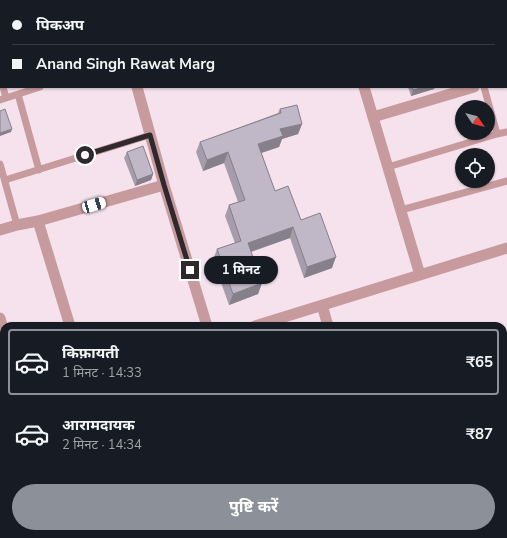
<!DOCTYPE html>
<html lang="hi">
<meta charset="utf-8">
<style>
:root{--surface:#171b24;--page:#20242c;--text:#f1f3f6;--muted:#9ea1a6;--line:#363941;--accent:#8c9099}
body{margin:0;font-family:"Nunito Sans","Noto Sans Devanagari",sans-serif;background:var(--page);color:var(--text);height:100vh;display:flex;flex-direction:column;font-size:15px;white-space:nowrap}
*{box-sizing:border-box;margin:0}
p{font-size:13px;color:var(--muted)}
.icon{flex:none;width:22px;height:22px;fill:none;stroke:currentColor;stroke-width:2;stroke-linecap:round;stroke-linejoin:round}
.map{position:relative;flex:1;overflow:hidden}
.drawer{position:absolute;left:0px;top:322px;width:507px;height:216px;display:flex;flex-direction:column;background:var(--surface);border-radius:12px 12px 0 0;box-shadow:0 1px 3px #0004}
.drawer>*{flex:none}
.guide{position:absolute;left:0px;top:0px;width:507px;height:88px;box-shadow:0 1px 3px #0004;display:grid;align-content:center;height:88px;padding:0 12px;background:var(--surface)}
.needle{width:26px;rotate:125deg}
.controls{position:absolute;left:455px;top:100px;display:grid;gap:8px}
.controls a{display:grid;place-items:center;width:40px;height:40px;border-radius:50%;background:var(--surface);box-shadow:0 1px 3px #0004;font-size:20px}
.end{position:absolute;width:18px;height:18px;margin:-9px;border:5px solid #2f282c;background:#fff;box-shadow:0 0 0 2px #fff}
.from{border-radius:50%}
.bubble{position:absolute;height:28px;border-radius:14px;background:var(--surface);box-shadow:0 1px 3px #0004;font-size:13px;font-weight:700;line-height:28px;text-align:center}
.car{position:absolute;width:12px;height:24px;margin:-12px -6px;border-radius:5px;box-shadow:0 0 3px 1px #0007;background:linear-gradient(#fff 24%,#345 0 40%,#fff 0 76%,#345 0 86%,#fff 0)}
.guide b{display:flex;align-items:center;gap:14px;height:38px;font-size:15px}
.guide b+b{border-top:1px solid var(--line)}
.guide i{width:10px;height:10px;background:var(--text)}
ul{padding:7px 0 0;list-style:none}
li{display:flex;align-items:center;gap:12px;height:66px;margin:0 8px 6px;padding:0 4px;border:2px solid transparent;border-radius:4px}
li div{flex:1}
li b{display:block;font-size:15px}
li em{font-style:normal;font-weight:700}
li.on{border-color:var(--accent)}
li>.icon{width:36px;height:36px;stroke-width:1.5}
.cta{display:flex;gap:8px;margin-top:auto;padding:8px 12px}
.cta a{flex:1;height:46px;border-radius:24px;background:var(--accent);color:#fff;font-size:16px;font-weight:700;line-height:46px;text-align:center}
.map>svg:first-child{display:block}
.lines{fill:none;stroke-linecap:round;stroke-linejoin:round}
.service{stroke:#c79b9e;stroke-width:7}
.minor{stroke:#c79b9e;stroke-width:11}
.wall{fill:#a59dab}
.shaded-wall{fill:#86808b}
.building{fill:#c0b7c7;stroke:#86808b}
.route{stroke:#2f282c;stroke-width:5}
</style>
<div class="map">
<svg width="507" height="538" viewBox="0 0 507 538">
<rect width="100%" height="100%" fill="#f5e2ed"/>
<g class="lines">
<path class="service" d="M55,1H59
M0,16L1,15
M0,52H1
M3,87L6,98
M484,87L497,134L507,132
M18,94L39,170
M0,100L40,87
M0,164L17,225
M388,167L497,134
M5,180L150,135
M401,210L507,181"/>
<path class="minor" d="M112,0V1
M338,0V1
M411,0V1
M473,0L474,1
M166,1L169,0
M506,78L507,77
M137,87L164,185L207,326
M364,87L420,275
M373,117L474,87
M38,221L70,326
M0,230L17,225L38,221L164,185
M322,305L328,326
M0,318L4,332
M255,326L507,248
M0,407L4,406
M0,529L4,527
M63,534L64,538
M160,534L161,538
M293,534L294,538
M390,534L391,538
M235,538L247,534"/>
</g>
<path class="wall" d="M408,87H435L434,89L411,96Z
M280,109L302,124L298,134L282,139L279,147L261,153L275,191L301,220L332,268L304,278L290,238L251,252L262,283L258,294L229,305L213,260L217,249L235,243L225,216L229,205L238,202L224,163L203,171L196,152L200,142L278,113Z
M127,152L153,174L151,180L135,186L124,158Z"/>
<path class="shaded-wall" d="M424,87H435L434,89L411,96L413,90Z
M302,124L298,134L282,139L279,147L255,155L258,144L280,129Z
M12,129L11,132L0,136V133Z
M228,152L224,163L203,171L207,160Z
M153,174L151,180L135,186L137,180Z
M293,227L290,238L244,254L248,243Z
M336,257L332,268L304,278L307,267Z
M262,283L258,294L229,305L233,294Z"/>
<path class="building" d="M221,0H253V1H221Z
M387,0H407L408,1H387Z
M412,87H424L413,90Z
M297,105L302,124L280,129L283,136L258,144L275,191L288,186L301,220L320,213L336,257L307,267L293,227L248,243L262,283L233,294L217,249L241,241L229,205L245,200L228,152L207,160L200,142L281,113L280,109Z
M5,109L12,129L0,133V111Z
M143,146L153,174L137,180L127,152Z"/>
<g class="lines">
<path class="route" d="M85,155L150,135L164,185L190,270"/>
</g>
</svg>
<div class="controls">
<a><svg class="needle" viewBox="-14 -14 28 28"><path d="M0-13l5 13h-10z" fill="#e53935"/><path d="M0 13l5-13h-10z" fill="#9ea1a6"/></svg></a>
<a><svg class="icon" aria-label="locate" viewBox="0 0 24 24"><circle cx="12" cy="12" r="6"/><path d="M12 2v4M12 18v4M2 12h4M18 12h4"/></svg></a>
</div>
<i class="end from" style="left:85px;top:155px"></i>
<i class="end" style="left:190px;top:270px"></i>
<div class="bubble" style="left:204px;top:256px;width:74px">1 मिनट</div>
<i class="car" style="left:94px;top:205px;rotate:74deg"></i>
<div class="guide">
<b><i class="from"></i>पिकअप</b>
<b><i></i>Anand Singh Rawat Marg</b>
</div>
<section class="drawer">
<ul>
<li class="on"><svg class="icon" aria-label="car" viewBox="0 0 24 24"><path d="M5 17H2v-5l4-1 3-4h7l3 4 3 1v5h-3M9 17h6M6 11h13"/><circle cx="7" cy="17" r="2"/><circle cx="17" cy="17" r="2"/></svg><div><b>किफ़ायती</b><p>1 मिनट · 14:33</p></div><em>₹65</em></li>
<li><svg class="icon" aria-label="car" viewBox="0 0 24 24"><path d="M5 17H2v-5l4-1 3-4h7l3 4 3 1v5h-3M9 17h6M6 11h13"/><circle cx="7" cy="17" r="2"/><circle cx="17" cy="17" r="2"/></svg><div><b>आरामदायक</b><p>2 मिनट · 14:34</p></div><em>₹87</em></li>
</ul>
<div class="cta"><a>पुष्टि करें</a></div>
</section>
</div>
